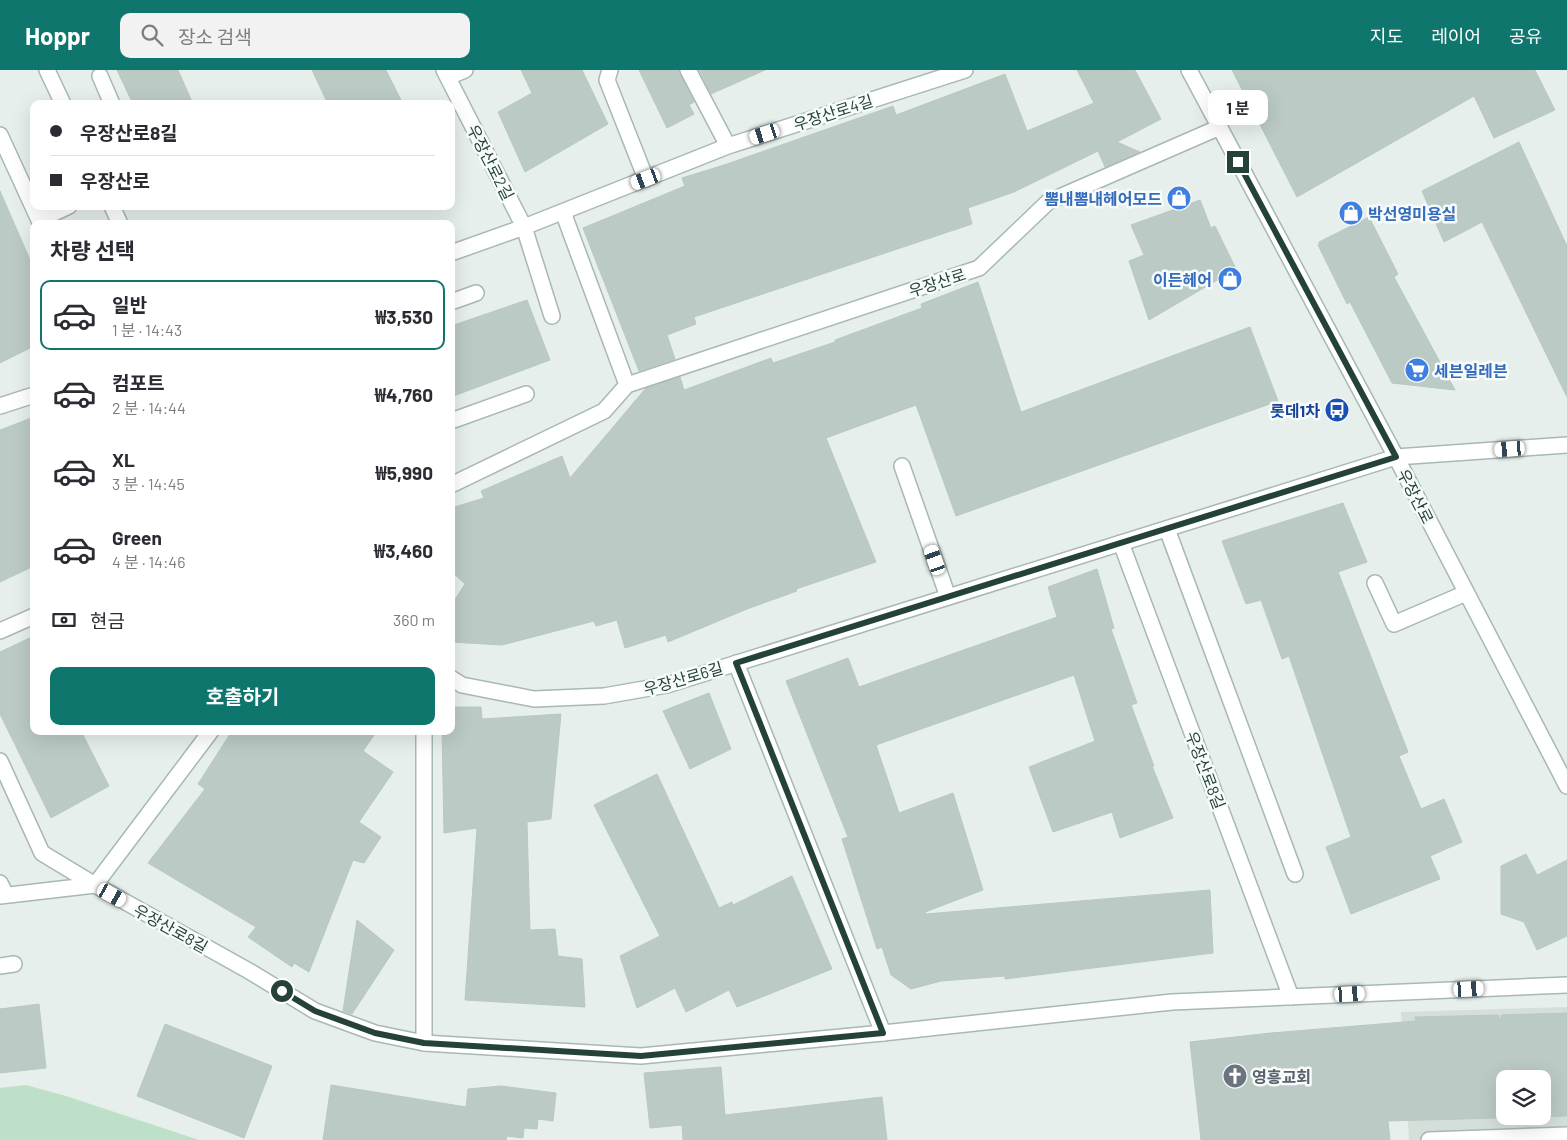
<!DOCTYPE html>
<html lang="ko">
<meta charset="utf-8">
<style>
:root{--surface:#fff;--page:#f2f2f3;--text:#2b2b33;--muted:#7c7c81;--line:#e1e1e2;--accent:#0f766e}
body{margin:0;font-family:Barlow,"Noto Sans KR",sans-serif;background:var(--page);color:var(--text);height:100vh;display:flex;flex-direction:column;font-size:19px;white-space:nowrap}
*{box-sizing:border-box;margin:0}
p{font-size:16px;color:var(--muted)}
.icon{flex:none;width:28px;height:28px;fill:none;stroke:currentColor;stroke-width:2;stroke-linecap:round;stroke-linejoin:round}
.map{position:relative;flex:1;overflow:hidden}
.sheet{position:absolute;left:30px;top:150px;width:425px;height:515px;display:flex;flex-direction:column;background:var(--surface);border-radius:10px;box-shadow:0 5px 20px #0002}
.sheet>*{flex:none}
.hud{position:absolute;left:30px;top:30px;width:425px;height:110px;border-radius:10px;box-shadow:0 5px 20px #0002;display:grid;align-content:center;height:110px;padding:0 20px;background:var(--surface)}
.fabs{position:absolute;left:1496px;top:1000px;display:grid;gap:10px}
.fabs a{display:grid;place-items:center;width:55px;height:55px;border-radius:10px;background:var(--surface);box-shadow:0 5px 20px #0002;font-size:25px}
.end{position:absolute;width:22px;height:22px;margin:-11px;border:6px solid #24423a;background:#fff;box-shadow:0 0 0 2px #fff}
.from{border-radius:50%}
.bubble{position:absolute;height:35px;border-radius:10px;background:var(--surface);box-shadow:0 5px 20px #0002;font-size:16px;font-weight:700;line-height:35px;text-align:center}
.car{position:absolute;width:15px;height:30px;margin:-15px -8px;border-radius:6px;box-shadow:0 0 4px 1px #0007;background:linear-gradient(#fff 24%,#345 0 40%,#fff 0 76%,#345 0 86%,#fff 0)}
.hud b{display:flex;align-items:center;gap:18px;height:48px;font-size:19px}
.hud b+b{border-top:1px solid var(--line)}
.hud i{width:12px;height:12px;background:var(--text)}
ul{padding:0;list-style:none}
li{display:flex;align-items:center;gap:15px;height:70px;margin:0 10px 8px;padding:0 10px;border:2px solid transparent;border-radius:10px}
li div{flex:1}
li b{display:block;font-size:19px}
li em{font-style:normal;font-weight:700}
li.selected{border-color:var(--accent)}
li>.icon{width:45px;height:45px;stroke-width:1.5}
h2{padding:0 20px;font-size:22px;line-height:60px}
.pay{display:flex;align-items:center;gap:12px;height:55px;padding:0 20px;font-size:19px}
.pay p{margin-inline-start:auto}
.primary-button{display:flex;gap:10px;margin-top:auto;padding:10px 20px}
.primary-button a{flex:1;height:58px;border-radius:10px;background:var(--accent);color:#fff;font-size:20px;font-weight:700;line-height:58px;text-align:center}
header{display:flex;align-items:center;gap:30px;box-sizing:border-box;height:70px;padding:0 25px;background:var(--accent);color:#fff}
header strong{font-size:24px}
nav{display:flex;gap:28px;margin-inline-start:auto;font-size:18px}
.search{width:350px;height:45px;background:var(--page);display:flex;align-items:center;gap:12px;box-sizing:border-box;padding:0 18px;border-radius:10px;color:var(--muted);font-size:19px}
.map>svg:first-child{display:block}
.built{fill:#d4dfda;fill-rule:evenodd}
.green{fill:#bfe0c8}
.building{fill:#bbcac4;stroke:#b8c9c2;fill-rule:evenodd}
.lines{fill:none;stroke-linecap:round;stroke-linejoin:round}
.service-casing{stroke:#a8b8b2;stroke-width:18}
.minor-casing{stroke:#a8b8b2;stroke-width:18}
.tertiary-casing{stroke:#a8b8b2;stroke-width:18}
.service{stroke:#fff;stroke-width:15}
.minor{stroke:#fff;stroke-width:15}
.tertiary{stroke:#fff;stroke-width:15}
.route{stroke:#24423a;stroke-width:6}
.labels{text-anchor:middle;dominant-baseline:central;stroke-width:5;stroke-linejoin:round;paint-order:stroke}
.street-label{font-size:16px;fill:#24423a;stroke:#f7fbf9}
.shop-label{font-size:16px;font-weight:bold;fill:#366cbe;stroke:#f7fbf9;text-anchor:end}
.transit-label{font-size:16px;font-weight:bold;fill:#164399;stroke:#f7fbf9;text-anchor:end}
.worship-label{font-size:16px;font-weight:bold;fill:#5b616d;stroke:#f7fbf9;text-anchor:start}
</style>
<header>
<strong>Hoppr</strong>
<div class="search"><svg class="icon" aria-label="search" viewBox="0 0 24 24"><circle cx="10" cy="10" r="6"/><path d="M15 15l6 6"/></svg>장소 검색</div>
<nav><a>지도</a><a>레이어</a><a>공유</a></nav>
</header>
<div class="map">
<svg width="1567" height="1070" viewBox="0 0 1567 1070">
<rect width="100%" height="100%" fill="#e6efeb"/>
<path class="built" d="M1567,937V1070H1409L1401,942ZM1505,1009H1542V1046H1505Z"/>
<path class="green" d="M26,1015L66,1026L199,1070H0V1018Z"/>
<path class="building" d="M117,0H178L193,34H133Z
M312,0H386L403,34H328Z
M521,0H582L608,54L525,102L498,42L532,23Z
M639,0H679L694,32L689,35L694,44L667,58Z
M699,0H765L711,24Z
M1077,0H1135L1161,49L1117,72L1140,82L1105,97L1098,81L1014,122L968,138L972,154L694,247L696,254L667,265L675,289L639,301L583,158L685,116L682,108L724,95L893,36L896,45L1005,4L1027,61L1094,33Z
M1232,0H1535L1555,40L1494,68L1474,26L1297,127Z
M1519,72L1567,176V327L1482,152L1444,172L1422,121Z
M0,121L34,199V276L0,293Z
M1200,130L1211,158L1215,156L1236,199L1149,250L1129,191L1144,185L1131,155Z
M1369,147L1398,204L1394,207L1455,320L1392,313L1350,232L1347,234L1318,175L1319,174V172Z
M978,212L1021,342L1250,257L1278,331L956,446L916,335L826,368L876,492L796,519L797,521L747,539L668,572L666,565L625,578L617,550L596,556L594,551L502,575L451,572V536L465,514L451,501V438L484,428L481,421L562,386L570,408L646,318L680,307L684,320L771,288L773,293L835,272V270L922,238L921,234Z
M527,230L550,290L451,327V256Z
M34,347V496L0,512V360Z
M1343,433L1367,492L1338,502L1408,682L1399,686L1421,739L1444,729L1462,772L1430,786L1440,809L1351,844L1326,777L1351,767L1289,586L1282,589L1261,530L1246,534L1222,471Z
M1097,499L1114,558L1111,559L1137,633L1131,635L1154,696H1152L1173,748L1120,768L1112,742L1053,762L1029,697L1095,671L1074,605L876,675L899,743L953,723L983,820L925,842L926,844L1210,820L1213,883L1005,909V906L941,911L911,919L891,905L882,877L877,879L842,769L848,767L786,611L848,588L859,617L1057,547L1048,517Z
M34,566V661H81L109,716L51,748L0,644V582Z
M709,623L731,679L690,699L663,641Z
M451,637H481L482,649L561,644L551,749L527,752L530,860L555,859L558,886L582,889L585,937L465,930L477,758L444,763L442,661H451Z
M232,661H377L363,681L393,702L359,752L381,767L364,793L353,790L309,902L294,893L292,897L248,867L256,857L148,793L205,719L198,714Z
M657,704L719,838L732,832L733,835L792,806L832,899L737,937L729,920L686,942L675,918L637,938L620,886L660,866L594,735Z
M1526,784L1537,805L1567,790V866L1537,880L1524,852L1501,844V796Z
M357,850L394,880L352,944L343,941Z
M39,934L46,998L0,1003V939Z
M1567,943V1046L1388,1051L1390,1070H1201L1190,972L1271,963L1416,951L1415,947L1498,945L1501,952V945ZM1505,1009H1542V1046H1505Z
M165,954L272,996L244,1068L137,1026Z
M721,997L725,1045L882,1027L887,1070H683L682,1055L650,1058L644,1003Z
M331,1015L466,1037L468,1019L501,1016L556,1023L553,1051L538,1049L537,1059L524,1058L523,1068L507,1066L506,1070H323Z"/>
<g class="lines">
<defs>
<path id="service" d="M610,0L607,10L646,109
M100,6L112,34
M448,7L465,0
M0,65L39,150L69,136
M563,142L627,315
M524,157L552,246
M451,232L476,223
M627,315L979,198L1048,132L1220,57
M451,351L526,324
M902,396L948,527
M451,415L604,341L627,315
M1167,459L1295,804
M1121,473L1291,927
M1375,513L1394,554L1466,523
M0,561L34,546
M736,593L883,963
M0,813L6,825
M95,815L211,661
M0,896L14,894
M424,973V661
M1429,1070L1567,1065"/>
<path id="minor" d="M47,0L63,34
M444,0L524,157
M688,0L728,76
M112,136L120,154
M451,183L524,157L728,76L965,0
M0,336L34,325
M451,608L462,615L534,629L604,626L667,615L1396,387L1567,375
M0,691L42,783L95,815L249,901L315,941L375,963L424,973L641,986L883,963L1172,932L1567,915
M0,826L95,815"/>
<path id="tertiary" d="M1189,0L1396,387L1567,716"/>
</defs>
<use href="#service" class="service-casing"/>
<use href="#minor" class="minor-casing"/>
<use href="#tertiary" class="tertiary-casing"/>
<use href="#service" class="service"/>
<use href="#minor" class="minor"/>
<use href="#tertiary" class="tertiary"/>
</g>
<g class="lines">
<path class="route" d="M282,921L315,941L375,963L424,973L641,986L883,963L736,593L1396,387L1238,92"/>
</g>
<defs>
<symbol id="shop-disc" viewBox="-11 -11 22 22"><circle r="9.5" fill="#3f7fe0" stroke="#f7fbf9"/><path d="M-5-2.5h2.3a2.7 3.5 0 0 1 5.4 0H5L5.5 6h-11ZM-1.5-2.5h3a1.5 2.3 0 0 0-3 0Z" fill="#fff"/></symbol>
<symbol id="supermarket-disc" viewBox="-11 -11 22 22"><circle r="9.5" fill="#3f7fe0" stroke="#f7fbf9"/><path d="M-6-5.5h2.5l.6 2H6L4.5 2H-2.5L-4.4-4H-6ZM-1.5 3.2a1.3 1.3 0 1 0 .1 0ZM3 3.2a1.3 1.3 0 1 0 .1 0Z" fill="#fff"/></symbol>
<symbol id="bus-disc" viewBox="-11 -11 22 22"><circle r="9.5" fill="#1a4fb4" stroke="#f7fbf9"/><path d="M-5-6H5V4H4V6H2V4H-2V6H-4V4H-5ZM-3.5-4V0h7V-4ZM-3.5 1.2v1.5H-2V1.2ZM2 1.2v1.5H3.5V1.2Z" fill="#fff"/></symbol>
<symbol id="church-disc" viewBox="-11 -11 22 22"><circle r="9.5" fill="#6b7280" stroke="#f7fbf9"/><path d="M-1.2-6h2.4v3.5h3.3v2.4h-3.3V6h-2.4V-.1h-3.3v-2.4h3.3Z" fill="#fff"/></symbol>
</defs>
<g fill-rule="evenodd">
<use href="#shop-disc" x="1165" y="114" width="28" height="28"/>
<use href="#shop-disc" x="1337" y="129" width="28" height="28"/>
<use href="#shop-disc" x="1216" y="195" width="28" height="28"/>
<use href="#supermarket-disc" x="1403" y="286" width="28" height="28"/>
<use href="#bus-disc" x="1323" y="326" width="28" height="28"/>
<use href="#church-disc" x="1221" y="992" width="28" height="28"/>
</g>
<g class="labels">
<g class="street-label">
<text transform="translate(833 42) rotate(-18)">우장산로4길</text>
<text transform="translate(491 92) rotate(63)">우장산로2길</text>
<text transform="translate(937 212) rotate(-18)">우장산로</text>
<text transform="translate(1416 426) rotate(63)">우장산로</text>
<text transform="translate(683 608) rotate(-16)">우장산로6길</text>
<text transform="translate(1206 700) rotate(69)">우장산로8길</text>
<text transform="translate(171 858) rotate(29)">우장산로8길</text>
</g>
<g class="shop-label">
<text x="1162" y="128">뽐내뽐내헤어모드</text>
<text x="1368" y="143" text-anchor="start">박선영미용실</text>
<text x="1212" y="209">이든헤어</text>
<text x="1434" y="300" text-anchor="start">세븐일레븐</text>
</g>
<g class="transit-label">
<text x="1320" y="340">롯데1차</text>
</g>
<g class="worship-label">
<text x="1252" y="1006">영흥교회</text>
</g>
</g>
</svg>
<div class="fabs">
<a><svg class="icon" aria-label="layers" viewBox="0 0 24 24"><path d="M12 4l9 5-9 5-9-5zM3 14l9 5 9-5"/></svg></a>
</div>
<i class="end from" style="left:282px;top:921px"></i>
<i class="end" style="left:1238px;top:92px"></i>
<div class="bubble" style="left:1208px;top:20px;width:60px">1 분</div>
<i class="car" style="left:765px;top:64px;rotate:252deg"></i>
<i class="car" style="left:646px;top:109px;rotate:249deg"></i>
<i class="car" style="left:1510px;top:379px;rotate:266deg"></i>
<i class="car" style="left:935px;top:490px;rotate:341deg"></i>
<i class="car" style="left:112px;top:825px;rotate:119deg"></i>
<i class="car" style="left:1469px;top:919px;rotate:87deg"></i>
<i class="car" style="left:1350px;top:924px;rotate:87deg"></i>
<div class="hud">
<b><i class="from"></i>우장산로8길</b>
<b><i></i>우장산로</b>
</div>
<section class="sheet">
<h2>차량 선택</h2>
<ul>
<li class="selected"><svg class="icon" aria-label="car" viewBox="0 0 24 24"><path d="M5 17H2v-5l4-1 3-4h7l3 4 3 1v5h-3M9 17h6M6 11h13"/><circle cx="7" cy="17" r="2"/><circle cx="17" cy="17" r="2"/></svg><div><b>일반</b><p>1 분 · 14:43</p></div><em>₩3,530</em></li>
<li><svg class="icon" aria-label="car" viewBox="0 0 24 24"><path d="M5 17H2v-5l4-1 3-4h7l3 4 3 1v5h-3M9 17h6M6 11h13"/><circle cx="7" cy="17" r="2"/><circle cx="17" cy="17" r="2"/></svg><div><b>컴포트</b><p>2 분 · 14:44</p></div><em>₩4,760</em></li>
<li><svg class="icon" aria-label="car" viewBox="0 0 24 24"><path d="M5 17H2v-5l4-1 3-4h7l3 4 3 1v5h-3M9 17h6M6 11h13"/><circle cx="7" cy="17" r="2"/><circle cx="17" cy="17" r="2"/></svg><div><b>XL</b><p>3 분 · 14:45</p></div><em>₩5,990</em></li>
<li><svg class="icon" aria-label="car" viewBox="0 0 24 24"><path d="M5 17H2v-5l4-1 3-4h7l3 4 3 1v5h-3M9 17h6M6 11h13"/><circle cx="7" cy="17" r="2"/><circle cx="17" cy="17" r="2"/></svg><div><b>Green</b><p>4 분 · 14:46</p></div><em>₩3,460</em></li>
</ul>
<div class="pay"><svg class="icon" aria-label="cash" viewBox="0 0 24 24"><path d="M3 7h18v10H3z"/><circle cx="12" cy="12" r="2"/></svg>현금<p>360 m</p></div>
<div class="primary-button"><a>호출하기</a></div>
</section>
</div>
